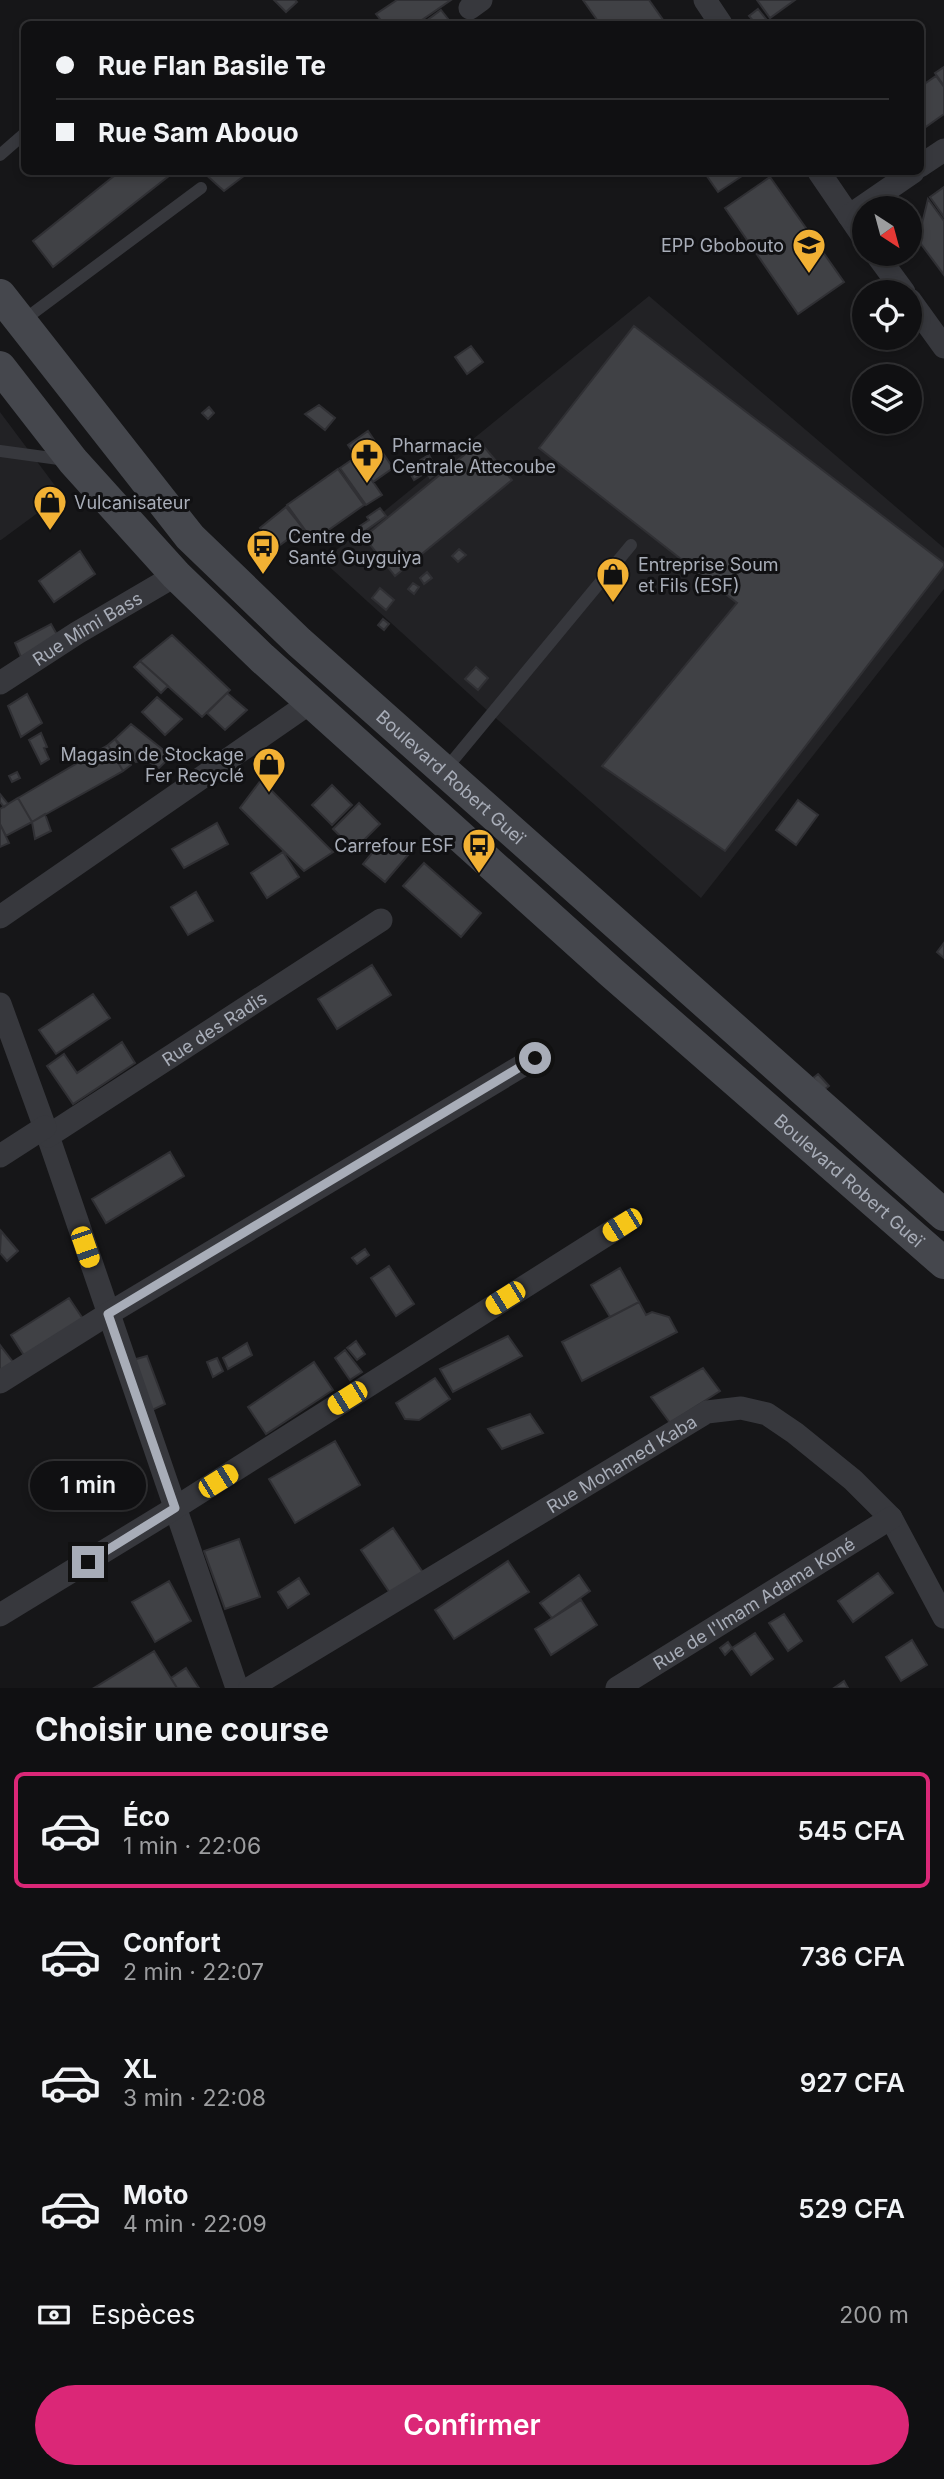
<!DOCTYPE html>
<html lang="fr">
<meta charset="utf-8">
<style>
:root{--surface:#101012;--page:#1e1e20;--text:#f1f3f6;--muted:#9c9d9f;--line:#303032;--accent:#db2777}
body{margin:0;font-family:Inter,sans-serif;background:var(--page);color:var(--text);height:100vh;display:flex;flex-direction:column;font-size:26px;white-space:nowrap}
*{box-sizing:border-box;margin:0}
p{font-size:23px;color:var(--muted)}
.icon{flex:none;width:38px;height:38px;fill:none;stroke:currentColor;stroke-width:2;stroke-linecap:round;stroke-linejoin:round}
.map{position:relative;height:1688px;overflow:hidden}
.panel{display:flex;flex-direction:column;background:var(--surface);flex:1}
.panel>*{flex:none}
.hud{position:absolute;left:21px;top:21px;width:903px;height:154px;border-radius:10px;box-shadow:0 4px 10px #0003,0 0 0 2px var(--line);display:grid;align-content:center;height:154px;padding:0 35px;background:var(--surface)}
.needle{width:46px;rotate:144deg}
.tools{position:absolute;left:852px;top:196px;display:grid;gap:14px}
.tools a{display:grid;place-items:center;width:70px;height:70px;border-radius:50%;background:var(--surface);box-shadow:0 4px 10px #0003,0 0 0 2px var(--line);font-size:35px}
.end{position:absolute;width:32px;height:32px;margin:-16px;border:9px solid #a8adb8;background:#111;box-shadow:0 0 0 4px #111}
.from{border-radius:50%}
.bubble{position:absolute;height:49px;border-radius:24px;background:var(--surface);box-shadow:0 4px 10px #0003,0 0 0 2px var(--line);font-size:23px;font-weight:600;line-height:49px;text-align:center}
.car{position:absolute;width:21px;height:42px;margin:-21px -10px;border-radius:9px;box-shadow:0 0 5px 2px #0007;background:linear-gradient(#f5c518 24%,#345 0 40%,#f5c518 0 76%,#345 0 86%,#f5c518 0)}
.hud b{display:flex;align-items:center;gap:24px;height:66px;font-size:26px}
.hud b+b{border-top:2px solid var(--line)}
.hud i{width:18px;height:18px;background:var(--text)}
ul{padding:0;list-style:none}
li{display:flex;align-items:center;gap:21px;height:116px;margin:0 14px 10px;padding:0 21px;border:4px solid transparent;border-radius:10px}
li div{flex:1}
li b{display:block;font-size:26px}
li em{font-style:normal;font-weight:600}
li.on{border-color:var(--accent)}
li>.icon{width:63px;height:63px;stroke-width:1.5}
h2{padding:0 35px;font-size:32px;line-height:84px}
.pay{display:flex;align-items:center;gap:18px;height:77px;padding:0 35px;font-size:26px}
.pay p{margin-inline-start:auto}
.cta{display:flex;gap:14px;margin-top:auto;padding:14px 35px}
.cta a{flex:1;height:80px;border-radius:42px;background:var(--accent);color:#fff;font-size:28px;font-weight:600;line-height:80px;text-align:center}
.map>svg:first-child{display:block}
.built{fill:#222225}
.building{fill:#404145;stroke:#303034;stroke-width:2}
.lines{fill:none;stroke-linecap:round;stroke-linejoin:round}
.lane{stroke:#37383d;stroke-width:12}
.street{stroke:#37383d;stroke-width:23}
.secondary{stroke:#45474d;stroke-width:32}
.route{stroke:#a8adb8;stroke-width:9}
.labels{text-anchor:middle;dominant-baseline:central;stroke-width:6;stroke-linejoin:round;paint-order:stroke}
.poi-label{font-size:18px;fill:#a8adb8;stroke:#111113;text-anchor:start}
.street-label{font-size:18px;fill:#a8adb8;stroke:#111113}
</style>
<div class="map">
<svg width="944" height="1688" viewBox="0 0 944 1688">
<rect width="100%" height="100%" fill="#161618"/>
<path class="built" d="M649,296L944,548V589L701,898L490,713L323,561Z
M0,412L62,495L1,540H0Z"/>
<path class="building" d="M274,0H295L297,2L286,12Z
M397,0H451L416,24H384L376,14Z
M583,0H649L666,24H600Z
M757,0H795L770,18Z
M758,9L766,19L756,24L749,16Z
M441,10L452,24H422Z
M944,67V86L935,73Z
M936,76L944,87V114L920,131V87Z
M119,172H174L53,267L33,241Z
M203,172H249L224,191Z
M704,172H748L718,192Z
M770,177L844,282L798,314L725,208Z
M944,187V217L930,197Z
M928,199L944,221V275L918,240Z
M634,326L944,563V566L725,851L602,766L737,603L539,448Z
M471,346L483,362L467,374L455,357Z
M319,405L335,418L325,430L305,414Z
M209,407L214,413L208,419L202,413Z
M368,431L393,468L373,482L348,445Z
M480,442L512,480L395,576L364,537Z
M429,455L438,472L430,478L427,472L414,480L407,468Z
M356,457L382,495L366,505L340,468Z
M338,469L364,505L313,541L287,505Z
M286,507L303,528L276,548L260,528Z
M380,508L386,516L358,536L357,528L369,520L367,517Z
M459,549L466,555L458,562L452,556Z
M80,551L95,574L54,602L39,581Z
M427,572L432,578L424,584L420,578Z
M413,583L419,587L414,594L408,589Z
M380,588L394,600L386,610L372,598Z
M383,619L389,624L384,630L378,625Z
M51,624L59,638L21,657L15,643Z
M172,635L230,690L202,717L140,661Z
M140,661L168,686L161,693L134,667Z
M476,667L488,678L478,690L465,679Z
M227,693L247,710L225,730L207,713Z
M27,694L42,723L21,737L8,706Z
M157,697L182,719L165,735L142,712Z
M131,724L171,756L159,768L144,759L136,762L115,739Z
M41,733L47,747L44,748L49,759L41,764L29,740Z
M115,739L131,765L123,771L108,745Z
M108,745L123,771L32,822L18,798Z
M17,772L20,778L12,782L9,776Z
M261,780L333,852L304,871L240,808Z
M332,785L352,805L332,825L312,805Z
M0,794L8,804L4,807L0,802Z
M18,798L32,822L6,836L0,824V809Z
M798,800L818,815L796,845L776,830Z
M359,803L380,824L354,850L333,829Z
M45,814L51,831L35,839L32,822Z
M217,823L228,844L184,868L172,849Z
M0,824L9,843L0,847Z
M386,836L408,855L385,882L363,864Z
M283,852L299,877L267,898L251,873Z
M424,863L481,913L461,937L403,886Z
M196,892L213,921L188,935L171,907Z
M944,943V958L937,952Z
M372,965L391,995L337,1029L318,999Z
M93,994L110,1018L56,1054L39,1030Z
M122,1042L135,1063L73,1104L47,1066L64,1054L77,1073Z
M818,1074L829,1086L824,1090L813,1078Z
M170,1152L184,1176L106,1223L92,1199Z
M1,1231L18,1251L7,1261L0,1253Z
M365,1249L369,1255L357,1264L352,1258Z
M389,1266L414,1304L396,1316L371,1278Z
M620,1268L639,1302L610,1317L591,1285Z
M69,1298L83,1319L25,1357L11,1335Z
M639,1302L646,1315L652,1312L669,1317L677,1332L582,1381L562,1342Z
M508,1336L522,1356L453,1392L440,1369Z
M356,1341L365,1354L357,1360L347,1348Z
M247,1343L252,1355L228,1369L223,1358Z
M0,1345L13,1362L0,1372Z
M345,1350L362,1372L350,1380L335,1358Z
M147,1356L165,1404L148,1412L129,1361Z
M217,1358L223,1371L213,1377L207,1362Z
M314,1362L333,1390L266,1434L248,1407Z
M703,1368L720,1391L670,1423L651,1397Z
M435,1378L450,1399L419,1420L405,1419L396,1403Z
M530,1414L543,1433L502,1449L488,1429Z
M335,1441L360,1485L295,1523L269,1479Z
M393,1528L426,1577L394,1599L361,1550Z
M239,1539L260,1597L225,1609L204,1551Z
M508,1561L529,1592L454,1639L435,1610Z
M878,1573L893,1593L853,1622L838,1601Z
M579,1575L590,1591L552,1618L540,1603Z
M299,1578L309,1594L288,1608L278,1592Z
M169,1581L191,1621L155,1642L132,1602Z
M581,1600L597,1625L551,1655L535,1629Z
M784,1614L802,1641L788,1651L769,1623Z
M755,1633L773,1659L751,1675L732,1648Z
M912,1640L927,1665L901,1681L886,1657Z
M728,1642L732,1648L725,1655L720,1648Z
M154,1651L177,1688H94Z
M186,1668L199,1688H177L171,1678Z
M844,1681L848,1688H834Z"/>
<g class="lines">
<path class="lane" d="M0,155L24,134
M21,322L201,188
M0,451L66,460
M445,770L631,545"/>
<g class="street">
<path d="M705,0L721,24"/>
<path d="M470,8L481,0"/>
<path d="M920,166L944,150"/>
<path d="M819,172L864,238"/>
<path d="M849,216L913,172"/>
<path d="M876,254L904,292"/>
<path d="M910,300L944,347"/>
<path id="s1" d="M0,683L77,633L176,575"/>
<path d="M0,917L311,702"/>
<path d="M0,1004L48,1136L237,1688"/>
<path id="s2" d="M48,1136L381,920"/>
<path d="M0,1156L45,1127"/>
<path d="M0,1382L108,1314L535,1058"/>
<path d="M0,1615L175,1508L622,1225"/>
<path id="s3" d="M250,1688L707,1412L741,1408L767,1414L795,1433L853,1480L891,1518L944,1617"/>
<path id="s4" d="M617,1688L891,1518"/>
</g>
<g class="secondary">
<path id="s5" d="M0,295L190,537L299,642L944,1215"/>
<path id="s6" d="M0,367L73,461L176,575L262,658L612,973L944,1263"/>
</g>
</g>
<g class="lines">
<path class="route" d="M88,1562L175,1508L108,1314L535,1058"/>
</g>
<defs>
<symbol id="school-pin" viewBox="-11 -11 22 30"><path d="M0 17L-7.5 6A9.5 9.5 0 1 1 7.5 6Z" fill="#f2b134" stroke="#111113"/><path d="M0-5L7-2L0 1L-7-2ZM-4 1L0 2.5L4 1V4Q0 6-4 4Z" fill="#111"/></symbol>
<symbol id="pharmacy-pin" viewBox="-11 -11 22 30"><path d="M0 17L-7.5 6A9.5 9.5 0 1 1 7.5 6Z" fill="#f2b134" stroke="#111113"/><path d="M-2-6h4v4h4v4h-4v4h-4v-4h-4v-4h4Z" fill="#111"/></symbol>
<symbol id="shop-pin" viewBox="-11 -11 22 30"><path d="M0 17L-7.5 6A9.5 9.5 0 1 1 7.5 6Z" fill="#f2b134" stroke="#111113"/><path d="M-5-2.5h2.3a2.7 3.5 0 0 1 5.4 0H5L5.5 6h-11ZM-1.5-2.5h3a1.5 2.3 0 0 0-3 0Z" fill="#111"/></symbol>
<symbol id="bus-pin" viewBox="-11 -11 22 30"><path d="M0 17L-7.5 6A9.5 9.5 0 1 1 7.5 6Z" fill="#f2b134" stroke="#111113"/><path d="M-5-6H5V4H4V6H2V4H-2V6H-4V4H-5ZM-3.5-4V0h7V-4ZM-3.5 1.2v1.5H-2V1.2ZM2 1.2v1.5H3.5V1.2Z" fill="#111"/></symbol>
</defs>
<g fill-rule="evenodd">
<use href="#school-pin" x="790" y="226" width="38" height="52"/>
<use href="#pharmacy-pin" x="348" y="436" width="38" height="52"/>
<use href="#shop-pin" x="31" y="483" width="38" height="52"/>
<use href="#bus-pin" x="244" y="527" width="38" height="52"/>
<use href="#shop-pin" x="594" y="555" width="38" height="52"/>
<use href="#shop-pin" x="250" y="745" width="38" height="52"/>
<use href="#bus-pin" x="460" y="826" width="38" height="52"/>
</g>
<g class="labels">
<g class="poi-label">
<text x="784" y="245" text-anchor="end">EPP Gbobouto</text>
<text x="392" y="445">Pharmacie<tspan x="392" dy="21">Centrale Attecoube</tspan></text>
<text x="74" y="502">Vulcanisateur</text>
<text x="288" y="536">Centre de<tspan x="288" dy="21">Santé Guyguiya</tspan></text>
<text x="638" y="564">Entreprise Soum<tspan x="638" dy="21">et Fils (ESF)</tspan></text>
<text x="244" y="754" text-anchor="end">Magasin de Stockage<tspan x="244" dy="21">Fer Recyclé</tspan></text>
<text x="454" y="845" text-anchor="end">Carrefour ESF</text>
</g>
<g class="street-label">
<text stroke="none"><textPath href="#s1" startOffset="103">Rue Mimi Bass</textPath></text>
<text stroke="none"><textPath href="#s5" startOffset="662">Boulevard Robert Gueï</textPath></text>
<text stroke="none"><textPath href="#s2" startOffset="198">Rue des Radis</textPath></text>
<text stroke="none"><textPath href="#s6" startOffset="1178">Boulevard Robert Gueï</textPath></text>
<text stroke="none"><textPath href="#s3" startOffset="434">Rue Mohamed Kaba</textPath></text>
<text stroke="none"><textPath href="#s4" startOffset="161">Rue de l'Imam Adama Koné</textPath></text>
</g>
</g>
</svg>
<div class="tools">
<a><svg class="needle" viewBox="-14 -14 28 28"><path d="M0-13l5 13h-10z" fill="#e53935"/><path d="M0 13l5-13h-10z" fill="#9c9d9f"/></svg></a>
<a><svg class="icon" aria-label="locate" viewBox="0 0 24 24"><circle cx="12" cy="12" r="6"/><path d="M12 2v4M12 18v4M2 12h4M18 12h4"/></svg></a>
<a><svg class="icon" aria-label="layers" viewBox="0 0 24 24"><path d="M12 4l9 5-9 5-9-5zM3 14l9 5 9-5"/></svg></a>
</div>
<i class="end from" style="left:535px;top:1058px"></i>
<i class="end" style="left:88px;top:1562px"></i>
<div class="bubble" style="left:30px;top:1461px;width:116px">1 min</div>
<i class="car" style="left:622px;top:1225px;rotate:238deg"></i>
<i class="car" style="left:85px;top:1247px;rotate:161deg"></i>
<i class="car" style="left:505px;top:1298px;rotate:238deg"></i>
<i class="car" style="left:347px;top:1398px;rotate:238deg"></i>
<i class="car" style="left:218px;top:1481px;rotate:58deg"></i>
<div class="hud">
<b><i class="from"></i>Rue Flan Basile Te</b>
<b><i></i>Rue Sam Abouo</b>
</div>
</div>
<section class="panel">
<h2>Choisir une course</h2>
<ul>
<li class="on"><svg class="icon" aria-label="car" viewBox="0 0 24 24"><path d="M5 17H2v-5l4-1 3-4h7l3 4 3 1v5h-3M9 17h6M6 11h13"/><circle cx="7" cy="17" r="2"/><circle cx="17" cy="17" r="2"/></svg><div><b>Éco</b><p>1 min · 22:06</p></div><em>545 CFA</em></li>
<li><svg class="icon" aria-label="car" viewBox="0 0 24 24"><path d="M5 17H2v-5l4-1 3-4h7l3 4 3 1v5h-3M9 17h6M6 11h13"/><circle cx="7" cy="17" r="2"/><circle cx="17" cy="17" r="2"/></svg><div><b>Confort</b><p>2 min · 22:07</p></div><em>736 CFA</em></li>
<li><svg class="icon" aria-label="car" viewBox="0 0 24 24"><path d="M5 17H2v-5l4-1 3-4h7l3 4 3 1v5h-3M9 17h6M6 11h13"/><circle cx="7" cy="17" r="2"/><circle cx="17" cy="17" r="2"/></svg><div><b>XL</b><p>3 min · 22:08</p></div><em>927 CFA</em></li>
<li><svg class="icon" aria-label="car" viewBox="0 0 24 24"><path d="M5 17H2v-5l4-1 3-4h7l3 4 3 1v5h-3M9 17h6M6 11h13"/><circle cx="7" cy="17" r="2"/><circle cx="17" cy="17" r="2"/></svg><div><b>Moto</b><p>4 min · 22:09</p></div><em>529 CFA</em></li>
</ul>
<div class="pay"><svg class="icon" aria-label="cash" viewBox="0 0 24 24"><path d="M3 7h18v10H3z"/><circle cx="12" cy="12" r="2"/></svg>Espèces<p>200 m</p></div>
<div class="cta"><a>Confirmer</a></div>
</section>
